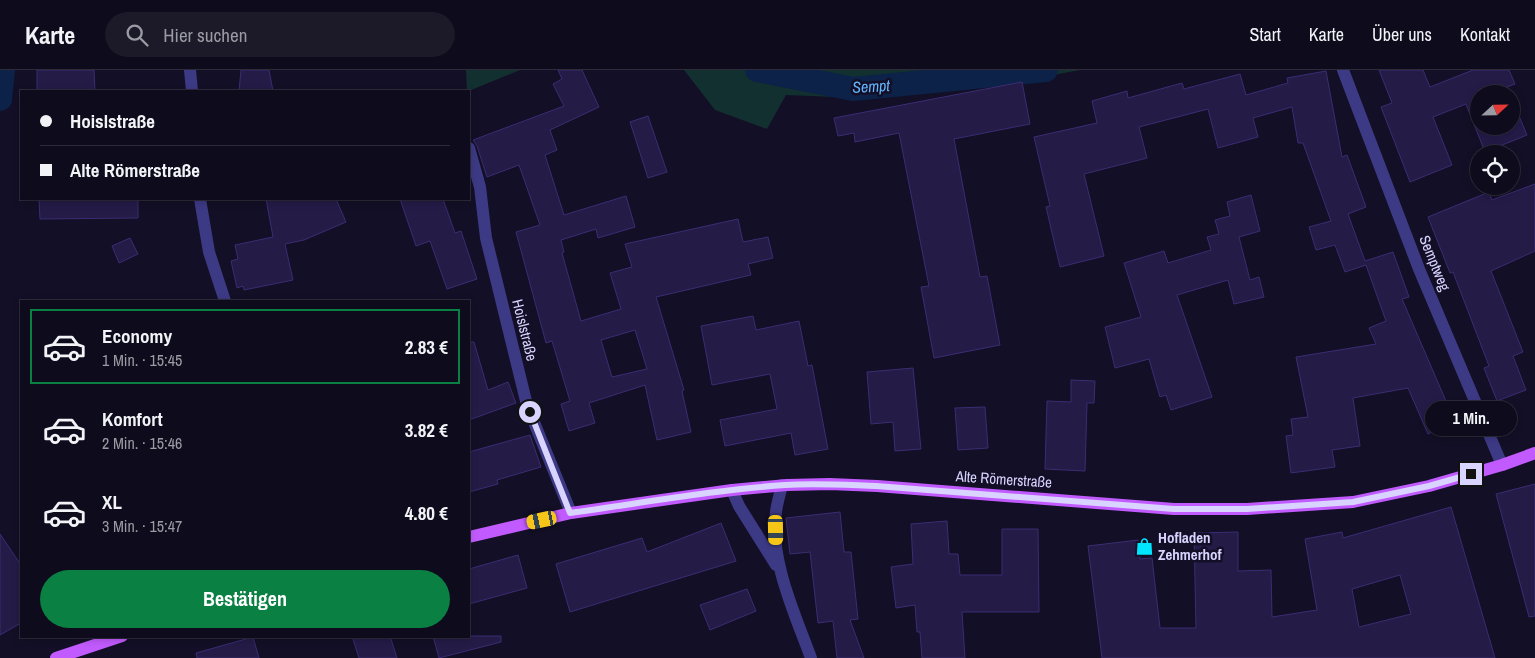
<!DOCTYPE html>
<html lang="de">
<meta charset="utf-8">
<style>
:root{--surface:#0e0b1c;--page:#1c1929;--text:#f1f3f6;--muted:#9b9ba3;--line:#2e2b3b;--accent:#0b8043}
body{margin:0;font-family:"Archivo Narrow",sans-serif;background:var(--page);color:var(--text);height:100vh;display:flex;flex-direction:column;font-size:19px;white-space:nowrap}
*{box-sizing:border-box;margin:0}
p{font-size:16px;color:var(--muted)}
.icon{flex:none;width:28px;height:28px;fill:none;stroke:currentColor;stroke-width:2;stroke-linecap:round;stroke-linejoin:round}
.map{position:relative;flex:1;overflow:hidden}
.details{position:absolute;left:20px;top:230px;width:450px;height:338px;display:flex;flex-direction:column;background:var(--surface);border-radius:0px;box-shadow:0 2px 8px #0003,0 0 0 1px var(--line)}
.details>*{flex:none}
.banner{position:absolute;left:20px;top:20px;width:450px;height:110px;border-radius:0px;box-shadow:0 2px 8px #0003,0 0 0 1px var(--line);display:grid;align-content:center;height:110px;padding:0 20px;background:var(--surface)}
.needle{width:32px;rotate:68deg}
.fabs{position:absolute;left:1470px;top:15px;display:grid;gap:10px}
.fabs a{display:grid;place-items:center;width:50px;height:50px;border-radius:50%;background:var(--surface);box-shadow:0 2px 8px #0003,0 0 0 1px var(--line);font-size:25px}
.end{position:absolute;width:22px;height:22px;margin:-11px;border:6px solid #d9d4ff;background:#111;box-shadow:0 0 0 2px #111}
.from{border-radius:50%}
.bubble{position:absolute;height:35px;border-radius:18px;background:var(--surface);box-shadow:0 2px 8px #0003,0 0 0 1px var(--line);font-size:16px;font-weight:700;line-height:35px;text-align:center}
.car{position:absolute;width:15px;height:30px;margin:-15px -8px;border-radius:6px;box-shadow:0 0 4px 1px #0007;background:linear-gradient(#f5c518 24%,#345 0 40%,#f5c518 0 76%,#345 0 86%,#f5c518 0)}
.banner b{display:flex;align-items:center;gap:18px;height:48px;font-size:19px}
.banner b+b{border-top:1px solid var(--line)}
.banner i{width:12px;height:12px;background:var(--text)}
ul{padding:9px 0 0;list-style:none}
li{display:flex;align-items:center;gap:15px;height:75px;margin:0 10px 8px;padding:0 10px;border:2px solid transparent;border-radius:0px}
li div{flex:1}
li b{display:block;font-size:19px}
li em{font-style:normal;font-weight:700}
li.selected{border-color:var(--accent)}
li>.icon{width:45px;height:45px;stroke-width:1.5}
.button{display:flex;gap:10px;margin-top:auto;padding:10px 20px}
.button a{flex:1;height:58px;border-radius:30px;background:var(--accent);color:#fff;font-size:20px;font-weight:700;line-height:58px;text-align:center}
header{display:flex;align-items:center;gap:30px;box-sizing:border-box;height:70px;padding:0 25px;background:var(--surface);border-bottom:1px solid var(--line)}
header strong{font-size:24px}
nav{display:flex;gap:28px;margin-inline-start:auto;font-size:18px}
.search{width:350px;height:45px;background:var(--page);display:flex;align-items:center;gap:12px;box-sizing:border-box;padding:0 18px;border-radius:28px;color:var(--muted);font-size:19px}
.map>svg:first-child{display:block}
.green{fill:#12302f}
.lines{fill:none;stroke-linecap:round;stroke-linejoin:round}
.canal{stroke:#0c2248;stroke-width:24}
.building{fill:#241b47;stroke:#3b2d73;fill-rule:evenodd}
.minor{stroke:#3d3a85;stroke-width:12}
.major{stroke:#c25bff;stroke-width:12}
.route{stroke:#d9d4ff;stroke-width:6}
.labels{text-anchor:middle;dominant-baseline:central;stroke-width:5;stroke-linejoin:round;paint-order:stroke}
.street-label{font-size:15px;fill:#d9d4ff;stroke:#130f26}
.poi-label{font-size:15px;font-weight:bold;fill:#d9d4ff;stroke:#130f26;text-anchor:start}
.water-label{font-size:16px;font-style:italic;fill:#62b6ff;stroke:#130f26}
</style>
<header>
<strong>Karte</strong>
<div class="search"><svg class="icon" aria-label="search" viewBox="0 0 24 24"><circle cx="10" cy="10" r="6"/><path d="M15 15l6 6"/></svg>Hier suchen</div>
<nav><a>Start</a><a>Karte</a><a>Über uns</a><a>Kontakt</a></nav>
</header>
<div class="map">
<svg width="1535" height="588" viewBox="0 0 1535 588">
<rect width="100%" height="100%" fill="#130f26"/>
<path class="green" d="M466,0H520L469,21H467Z
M684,0H1080L1031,9L859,28L786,25L767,59L715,40Z"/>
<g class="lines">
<path class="canal" d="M757,0L853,19L1046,0
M0,29L3,0"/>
</g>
<path class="building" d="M37,0H94L95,21H37Z
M241,0H269L273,21H239Z
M558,0H582L599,37L550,60L557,80L545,85L564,145L626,126L635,157L598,168L596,159L561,170L564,182L562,183L581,251L621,239L610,203L632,197L625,174L738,149L743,172L768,167L773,188L748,194L751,205L656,227L684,320L682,321L691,362L657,370L645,315L589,333L595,353L569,361L561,334L570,331L552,271L546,273L516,162L540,155L519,95L487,107L477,76L473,70L564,36L553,14L562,9ZM635,260L647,299L612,307L601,270Z
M1379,0H1423L1430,17L1473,0H1509L1515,14L1507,17L1510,24H1479V56H1511V27L1527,65L1485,82L1466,34L1433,47L1452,95L1410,112L1381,37L1392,33Z
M1326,1L1342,87L1347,85L1366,137L1348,144L1365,191L1393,182L1409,227L1402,229L1455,352L1428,364L1408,318L1353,328L1360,376L1332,380L1335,397L1291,403L1286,366L1293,365L1291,349L1308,347L1296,287L1376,274L1369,258L1386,251L1366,195L1345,202L1335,175L1316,180L1309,157L1331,151L1303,73H1298L1292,37L1253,48L1258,67L1218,78L1208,39L1139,57L1147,88L1084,104L1104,186L1060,197L1046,137L1050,136L1034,67L1097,53L1092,31L1127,21L1128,28L1182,13L1184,19L1240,4L1246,25L1288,13L1287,8Z
M1022,12L1030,54L954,69L980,207L987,206L1000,275L934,288L921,217L929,216L899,63L855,72L854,63L838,66L834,48Z
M648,46L667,102L648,108L630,52Z
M1535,114V181L1491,201L1523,282L1513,286L1526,320L1497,331L1484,298L1489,296L1453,202L1450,203L1428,147L1489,122L1492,130Z
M1251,125L1260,161L1239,167L1250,210L1259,207L1264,227L1234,234L1228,210L1177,225L1212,327L1171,340L1166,325L1160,327L1149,289L1115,298L1105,257L1141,247L1124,193L1164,181L1168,193L1211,180L1207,167L1219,164L1215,150L1230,146L1227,132Z
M39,129H138V148L40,149Z
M266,129H336L346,152L304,170L285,174L293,210L244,220L243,216L237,218L231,191L238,189L235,175L273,167Z
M400,129H443L455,163L461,161L477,209L447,219L430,171L416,176Z
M130,168L138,184L119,193L112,176Z
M753,246L756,260L799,251L808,296L812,295L828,379L795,385L791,363L725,376L720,350L777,339L770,304L712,315L701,256Z
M469,272H474L488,320L508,312L516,333L469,350Z
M913,298L921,379L895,381L893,352L871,354L867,302Z
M1071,310L1095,311L1094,333H1087L1085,401L1045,399L1047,331L1071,332Z
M985,337L988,378L958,380L955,338Z
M530,365L541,397L497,410L498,414L469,422V382Z
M1535,414V546L1529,547L1496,424Z
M1451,437L1495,588H1102L1088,476L1138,470L1140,489L1152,488L1160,558H1196L1194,463L1238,462V501L1271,500L1272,547L1317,540L1305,469L1342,462L1343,468ZM1400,505L1411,544L1359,557L1352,519Z
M840,442L844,482H851L858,549L850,550L864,588H837L833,551L818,553L810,482L790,484L786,448Z
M947,451L949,484H958L960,505H1002V459H1038L1039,542H962L965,588H922L920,562H917L915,535L896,538L891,497L913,494L911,454Z
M721,453L736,491L570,542L556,494L642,468L647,482Z
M0,464L21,495V553L0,565Z
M518,485L527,518L469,534V499Z
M747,519L756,541L710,560L700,535Z
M352,566H390L397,588H359Z
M433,566H501V572L439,588Z
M253,567L259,588H197L196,583Z"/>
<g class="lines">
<path class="minor" d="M190,0L192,21
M1343,0L1419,199L1502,395
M469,78L480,117L486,168L527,335L571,443
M200,129L209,182L225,231
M782,415C780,424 777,433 776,442C769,489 795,544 811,588
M732,420L739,436L776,495"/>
<path class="major" d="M469,467L571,443L732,420L787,415L830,414L877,416L1174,439H1247L1353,432L1429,416L1502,395L1535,383
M56,588L122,566"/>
</g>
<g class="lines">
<path class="route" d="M530,342L570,443C642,433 713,420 785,415C816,413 846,415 876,416L1174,439H1247L1353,432L1429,416L1471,404"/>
</g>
<defs>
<symbol id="shop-bare" viewBox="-9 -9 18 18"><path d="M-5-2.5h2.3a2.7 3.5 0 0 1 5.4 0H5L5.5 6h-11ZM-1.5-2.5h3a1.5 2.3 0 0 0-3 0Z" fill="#00e5ff" stroke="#130f26" stroke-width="2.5" paint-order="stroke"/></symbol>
</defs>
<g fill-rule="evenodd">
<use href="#shop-bare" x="1132" y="464" width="25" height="25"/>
</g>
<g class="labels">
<g class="street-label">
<text transform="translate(1435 193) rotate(68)">Semptweg</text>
<text transform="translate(525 260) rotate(76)">Hoislstraße</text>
<text transform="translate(1004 409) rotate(4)">Alte Römerstraße</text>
</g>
<g class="poi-label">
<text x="1158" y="467">Hofladen<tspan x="1158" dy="17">Zehmerhof</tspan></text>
</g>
<g class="water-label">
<text transform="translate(871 16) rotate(-3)">Sempt</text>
</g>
</g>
</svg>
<div class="fabs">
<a><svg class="needle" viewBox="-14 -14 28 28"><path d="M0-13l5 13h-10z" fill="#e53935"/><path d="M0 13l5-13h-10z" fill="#9b9ba3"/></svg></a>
<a><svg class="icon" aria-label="locate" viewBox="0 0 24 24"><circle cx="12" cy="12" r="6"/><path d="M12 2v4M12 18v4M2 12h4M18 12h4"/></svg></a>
</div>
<i class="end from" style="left:530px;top:342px"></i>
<i class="end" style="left:1471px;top:404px"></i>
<div class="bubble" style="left:1425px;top:331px;width:92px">1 Min.</div>
<i class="car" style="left:542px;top:450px;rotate:258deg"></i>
<i class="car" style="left:776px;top:460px;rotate:179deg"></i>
<div class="banner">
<b><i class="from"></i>Hoislstraße</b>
<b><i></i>Alte Römerstraße</b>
</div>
<section class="details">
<ul>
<li class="selected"><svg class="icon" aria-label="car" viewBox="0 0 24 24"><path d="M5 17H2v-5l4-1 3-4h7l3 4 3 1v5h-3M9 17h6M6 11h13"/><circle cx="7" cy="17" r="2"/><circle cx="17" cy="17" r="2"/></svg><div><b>Economy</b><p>1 Min. · 15:45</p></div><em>2.83 €</em></li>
<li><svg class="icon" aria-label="car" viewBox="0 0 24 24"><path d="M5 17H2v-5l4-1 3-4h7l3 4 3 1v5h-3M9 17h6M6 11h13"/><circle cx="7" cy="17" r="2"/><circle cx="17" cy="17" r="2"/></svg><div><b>Komfort</b><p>2 Min. · 15:46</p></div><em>3.82 €</em></li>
<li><svg class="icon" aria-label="car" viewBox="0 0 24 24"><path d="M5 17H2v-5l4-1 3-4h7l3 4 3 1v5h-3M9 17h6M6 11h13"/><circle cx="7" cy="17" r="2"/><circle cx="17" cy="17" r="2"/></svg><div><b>XL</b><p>3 Min. · 15:47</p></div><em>4.80 €</em></li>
</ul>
<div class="button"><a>Bestätigen</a></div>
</section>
</div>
